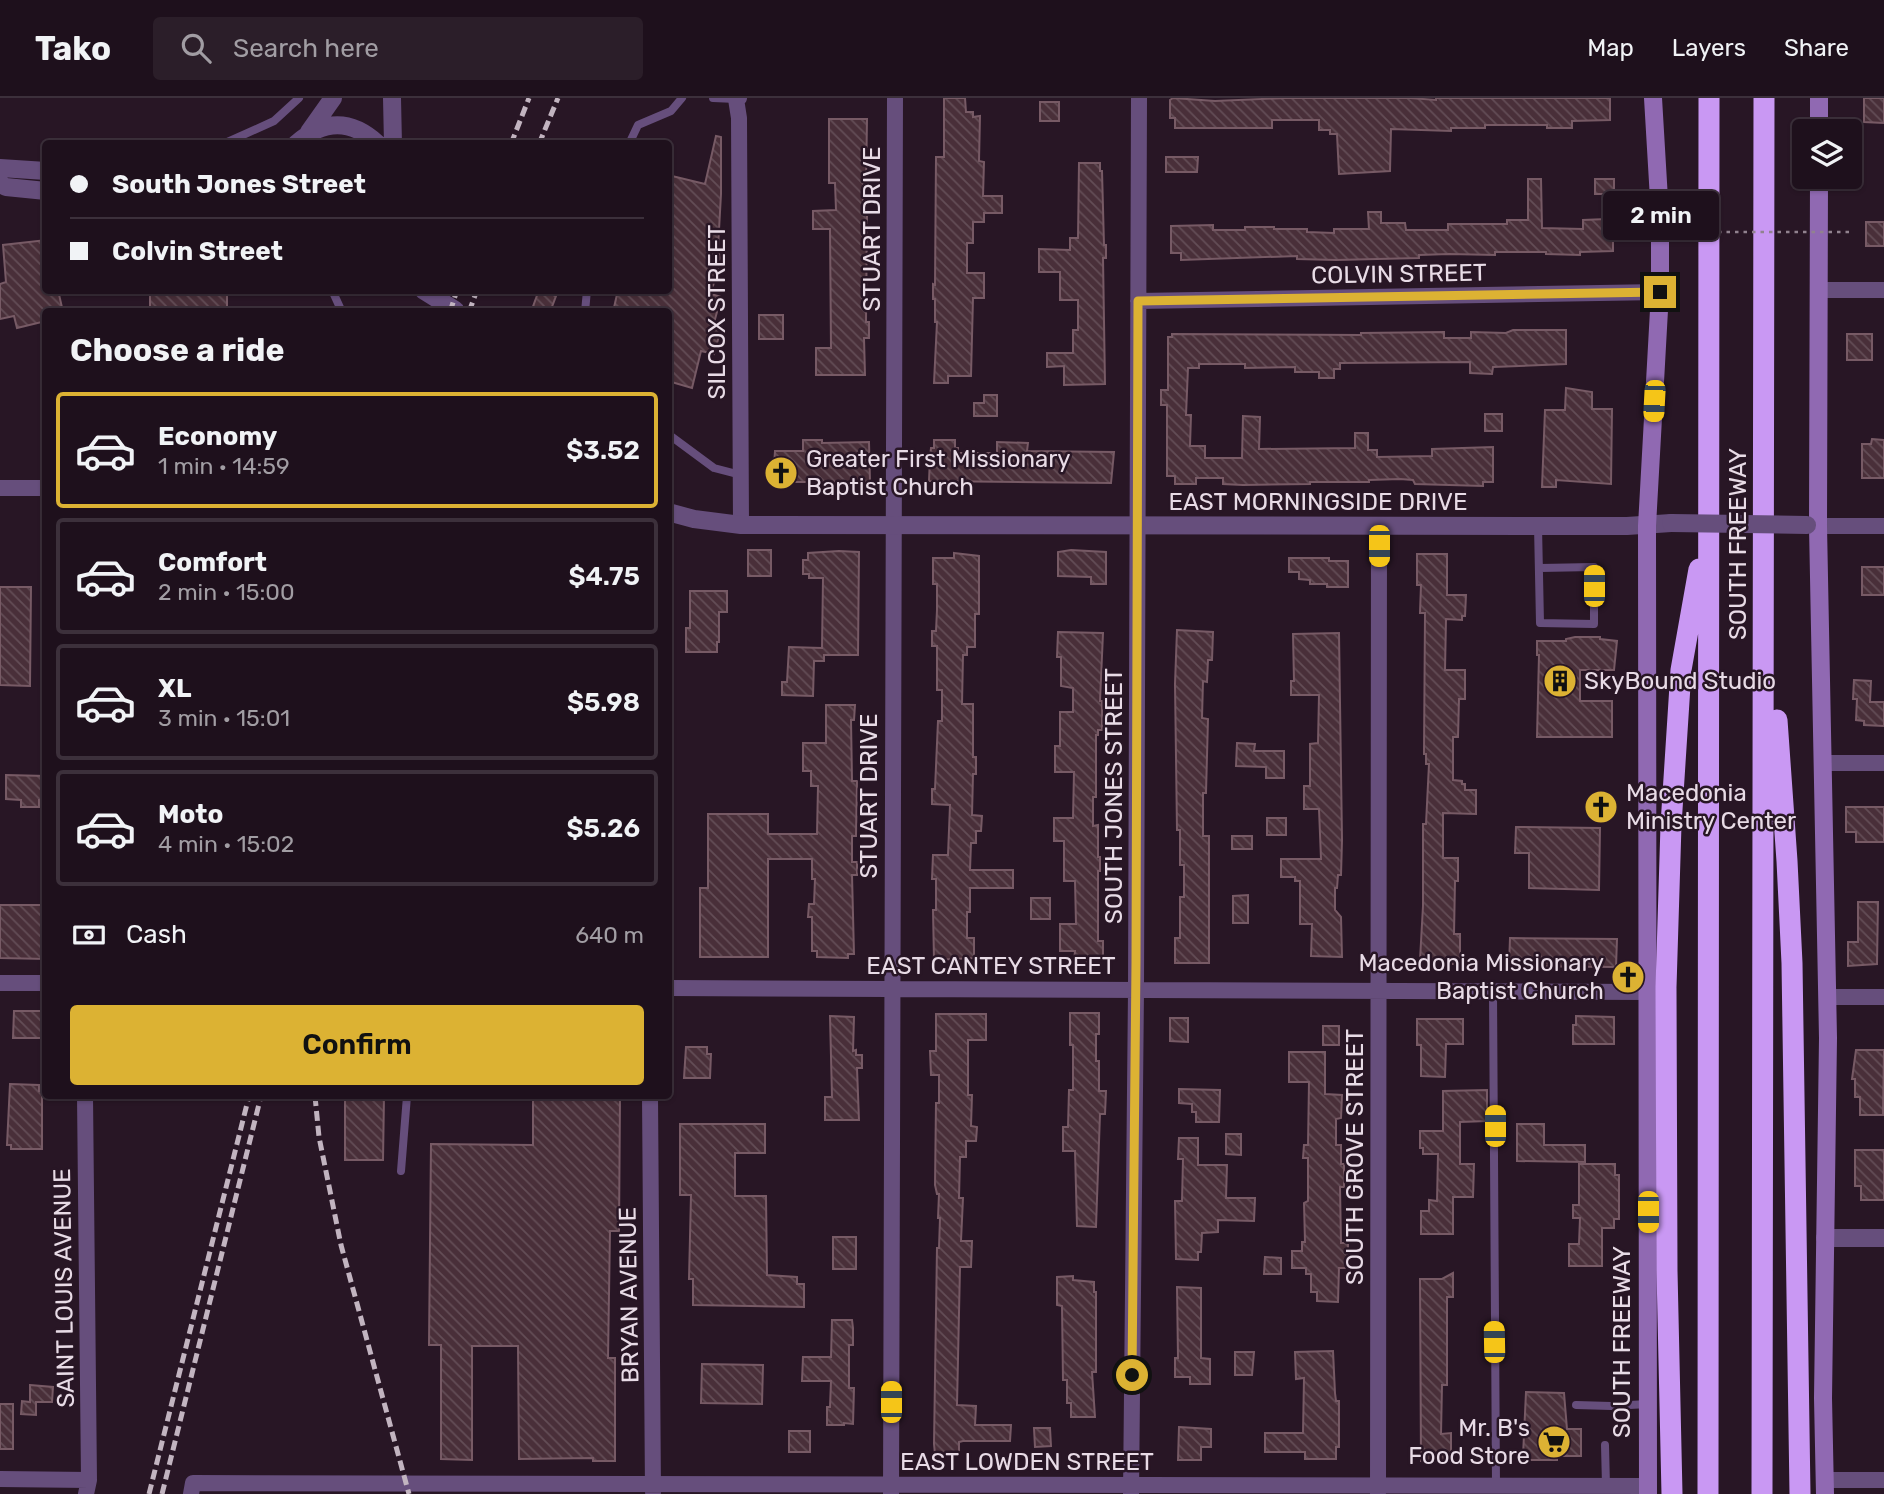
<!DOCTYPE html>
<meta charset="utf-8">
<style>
:root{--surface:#1e101c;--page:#2b1e29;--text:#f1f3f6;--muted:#a19da3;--line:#3c303b;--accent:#dcb233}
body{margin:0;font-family:Rubik,sans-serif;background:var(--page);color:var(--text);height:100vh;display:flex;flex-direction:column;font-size:26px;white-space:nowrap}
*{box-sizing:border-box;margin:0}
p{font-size:23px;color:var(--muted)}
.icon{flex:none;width:38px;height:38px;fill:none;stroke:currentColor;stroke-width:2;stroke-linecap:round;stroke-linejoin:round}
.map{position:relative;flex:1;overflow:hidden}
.drawer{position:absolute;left:42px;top:210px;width:630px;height:791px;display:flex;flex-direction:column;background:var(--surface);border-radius:7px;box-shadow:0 2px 5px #0004,0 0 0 2px var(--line)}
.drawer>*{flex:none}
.top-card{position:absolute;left:42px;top:42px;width:630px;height:154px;border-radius:7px;box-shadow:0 2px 5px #0004,0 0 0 2px var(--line);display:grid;align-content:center;height:154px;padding:0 28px;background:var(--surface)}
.buttons{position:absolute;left:1792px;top:21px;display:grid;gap:14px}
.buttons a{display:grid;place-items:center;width:70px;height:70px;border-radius:7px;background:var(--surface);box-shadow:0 2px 5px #0004,0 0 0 2px var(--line);font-size:35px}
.end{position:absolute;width:32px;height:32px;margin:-16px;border:9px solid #dcb233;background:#111;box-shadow:0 0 0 4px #111}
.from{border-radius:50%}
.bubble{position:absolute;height:49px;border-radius:7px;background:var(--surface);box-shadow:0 2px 5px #0004,0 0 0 2px var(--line);font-size:23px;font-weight:600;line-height:49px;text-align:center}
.car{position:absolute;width:21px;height:42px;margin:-21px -10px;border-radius:9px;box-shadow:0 0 5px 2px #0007;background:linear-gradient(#f5c518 24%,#345 0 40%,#f5c518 0 76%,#345 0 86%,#f5c518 0)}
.top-card b{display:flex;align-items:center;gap:24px;height:66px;font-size:26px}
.top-card b+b{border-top:2px solid var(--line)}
.top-card i{width:18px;height:18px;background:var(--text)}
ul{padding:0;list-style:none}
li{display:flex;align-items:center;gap:21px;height:116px;margin:0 14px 10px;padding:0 14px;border:4px solid var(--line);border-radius:7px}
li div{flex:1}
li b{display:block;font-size:26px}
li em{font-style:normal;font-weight:600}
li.on{border-color:var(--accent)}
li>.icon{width:63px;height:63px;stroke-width:1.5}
h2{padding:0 28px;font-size:32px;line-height:84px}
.pay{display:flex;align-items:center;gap:18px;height:77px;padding:0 28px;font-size:26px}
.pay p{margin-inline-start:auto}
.cta{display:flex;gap:14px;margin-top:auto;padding:14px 28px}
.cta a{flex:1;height:80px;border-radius:7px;background:var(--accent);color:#111;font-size:28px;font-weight:600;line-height:80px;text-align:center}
header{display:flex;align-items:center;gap:42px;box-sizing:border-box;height:98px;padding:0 35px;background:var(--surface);border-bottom:2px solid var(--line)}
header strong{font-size:33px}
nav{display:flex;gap:38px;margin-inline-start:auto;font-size:24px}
.search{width:490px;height:63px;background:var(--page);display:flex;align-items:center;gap:18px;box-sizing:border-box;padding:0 24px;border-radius:7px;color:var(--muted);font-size:26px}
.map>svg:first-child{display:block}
.building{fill:url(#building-back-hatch);stroke:#775a65;stroke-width:2}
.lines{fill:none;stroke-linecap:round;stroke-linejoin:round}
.service{stroke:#664e7c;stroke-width:8}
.minor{stroke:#664e7c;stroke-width:16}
.tertiary{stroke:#664e7c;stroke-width:18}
.secondary{stroke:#9069b2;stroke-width:18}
.motorway{stroke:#c998f3;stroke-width:21}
.rail{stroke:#c2b4c0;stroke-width:5;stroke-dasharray:10 5;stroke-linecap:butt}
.path-bridge{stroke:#91828f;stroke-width:2.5;stroke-dasharray:3.5 5;stroke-linecap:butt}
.tertiary-bridge{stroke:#664e7c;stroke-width:18}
.route{stroke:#dcb233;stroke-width:9}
.labels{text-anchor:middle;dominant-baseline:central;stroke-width:5;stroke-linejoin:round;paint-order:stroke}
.street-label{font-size:24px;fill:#e8dbe6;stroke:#281625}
.poi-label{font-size:24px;fill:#e8dbe6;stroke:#281625;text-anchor:start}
</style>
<header>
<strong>Tako</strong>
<div class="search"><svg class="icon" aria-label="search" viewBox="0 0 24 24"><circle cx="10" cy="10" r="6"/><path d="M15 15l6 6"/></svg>Search here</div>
<nav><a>Map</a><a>Layers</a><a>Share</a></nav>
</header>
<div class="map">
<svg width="1884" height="1396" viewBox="0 0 1884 1396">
<defs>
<pattern id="building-back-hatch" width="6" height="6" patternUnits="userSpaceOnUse" patternTransform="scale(1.75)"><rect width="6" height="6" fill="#492f39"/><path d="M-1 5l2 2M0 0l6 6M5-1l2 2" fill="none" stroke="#634d56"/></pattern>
</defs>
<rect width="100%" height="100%" fill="#281625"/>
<path class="building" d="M944,0H965L966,14H973V19L980,18L979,63L984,64L983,98H1002V115H984V124H973V145H967V175H984V200H973L971,278H948V285H934L937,224H935V201H933V186L935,187L936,59H944Z
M1173,0L1215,3L1286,0H1410L1436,2V0H1610V22L1572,23V30H1547V27H1485V30H1451V33L1391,31L1390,73L1339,76L1337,36H1330V32H1319V22H1272V30H1175V20H1170V2Z
M1864,0H1884V25L1864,24Z
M1040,4H1059V23H1040Z
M829,21H867L866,85H863V115H867L866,224H869V240H864L865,277H816V250H831L830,131H813V113L836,112L835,85H829Z
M716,38L721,39V96L718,150L720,160L711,196L721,199L714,225L722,227L714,256L701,253L692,290L668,283V214H613L618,192H668V77L705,86Z
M1166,59H1198L1197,74H1166Z
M1079,65H1100V73H1102L1104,147H1106V160H1103L1105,286L1064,287V268L1047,269V255H1073V232H1078V202H1060V174H1039V151L1070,152V140H1078Z
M1528,81H1541L1542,130L1583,131V122L1606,121V131H1613V153L1580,154V157L1546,156V154H1495V157L1449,156L1419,157V160L1336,162L1297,161V158L1181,162V155H1171V128L1213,127V132H1245V129H1274V131H1307V134L1334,135V131H1369L1368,114H1381V125H1405L1406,132H1448V126H1507V122H1528Z
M1595,81H1614V96H1595Z
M1866,124H1884V148H1866Z
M46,142V192H58L63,214H46V223L17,230L14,218L0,221V186L6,184L3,147Z
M150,192H227V214H150Z
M539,192L556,198L550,214H531Z
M759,217H783V241H759Z
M1513,232H1566V266L1493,269L1492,276L1470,275V264L1340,265V271H1334V280H1319V274H1295V269L1245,270V266H1199V270H1188L1186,317H1191L1190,348H1205V360H1242L1243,318L1260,319L1259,351L1355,350V335H1368V352H1377V359L1432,358V351L1493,349V384H1483V388L1415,386L1413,382L1400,381L1369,382V384H1310V386L1243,387L1223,386V380H1196V386H1175V378H1167V307H1161V292H1168V239H1172V236L1361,237V235L1444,234V240H1471V234L1506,235Z
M1847,236H1872V262H1847Z
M1566,290L1592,294V311H1612L1611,386L1556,382V389H1542L1545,312H1565Z
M984,297H997V318H974V305H984Z
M1485,316H1502V333H1485Z
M1872,341L1884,342V380H1862V346H1871Z
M803,342H822V345L869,344L870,384H773L775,353H803Z
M934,342H955V350H958V355H997V344L1028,345L1027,353L1114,354L1111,385L929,383L930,359L931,350H934Z
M748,452H771V478H748Z
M1071,452L1106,454V486H1091V479L1058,478V454Z
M839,453L859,454L858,557H824V563H814L813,598L782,597V584H787L789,549L822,550L823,480H809V476H803V462H808V455Z
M954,455L979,458V516H975V549H967V557H963L962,606H973V659H976V676H973L972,717L982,718L981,733H976V745H971L970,772H1013V790H970V814H967V840H974V860L934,862L933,812H936V781H932L933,757H948L950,707L932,706V691H935L938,623H942V592H937V548H932V533H936L937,512V486H933V460H954Z
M1417,456H1447V497H1466L1465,518H1462V522L1446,521L1445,572H1465V601H1459L1458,639H1453V682L1462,683V686H1465V692H1476V716L1443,715V760H1458V783H1455L1454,836H1460V866H1445V863L1420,862L1423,808V726H1426L1429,666H1426V656H1424L1425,515H1420L1421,487H1417Z
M1289,460H1329V463H1348V489H1327V486H1310V482L1299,481V474H1289Z
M1862,469H1884V497H1862Z
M0,489H31L30,588L0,587Z
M690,493H727V514H719V544H717V554H686V530H690Z
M1177,532L1213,534L1212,562H1208L1207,584L1203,583L1202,620L1208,621L1206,695H1203V738H1209V865H1175V840H1180V799H1184V767H1180V732H1177L1175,586Z
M1058,534L1103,535L1100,603H1102V632H1098V637H1096V699H1093V728L1098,727V759H1100V773H1098V843H1103V859H1098V865L1074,864L1075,853H1060V826H1076L1075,783H1064V743H1054V720H1073L1074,674H1055V648H1060V614H1073V590L1061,588V559H1057Z
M1339,535L1342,742L1341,777H1338L1337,790H1335V812L1341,819L1342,859L1311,858L1312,826H1300V783H1295V779H1281V761H1321L1319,711H1304V688H1310V646L1318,645L1319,597H1291V583H1294L1293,536Z
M1575,539H1600V541L1617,543L1614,572H1580V603H1612V639H1537L1539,557H1537V543H1566V541Z
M1854,582L1871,583L1870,604H1884V628L1864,627V623L1856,622L1857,601H1853Z
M826,607H855L854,622H851L852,683H857L856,738H852V764H857V777H852L854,856H848V860L817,859V853H812V819H808L809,806H814L815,781H812V761H768V859H700V790H708V716H768V736H817L818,688H811V673H803V645H826Z
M1237,645L1255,646L1254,653H1284V680H1266V669L1236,668Z
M6,677L46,678V702H39V709H21V702L6,701Z
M1846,709H1884V744H1856V734H1846Z
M1267,720H1286V737H1267Z
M1516,729L1600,730L1599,792L1529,790V755H1515Z
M1232,738H1252V751H1232Z
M1248,797V825H1233V798Z
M1031,800H1050V821H1031Z
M1858,804H1878L1877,866L1848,868V844H1858Z
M0,807H46V861L0,860Z
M1510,840L1617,841L1616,869L1509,868Z
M14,913H45L44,940H13Z
M1070,915H1099V936H1096V963H1099V993H1106L1105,1016H1100L1096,1129L1077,1128L1075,1053H1063V1029H1068L1069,992H1073V947H1070Z
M936,916H986V942H968V997H972L971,1028L977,1029L976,1043H966V1059H960L959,1100H963L961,1143H972L971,1169H960L957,1307L976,1308L975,1327H1011L1010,1343H963L959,1344V1356H935L934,1346L937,1150H939L940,1120H938L939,1096H937L935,1087L936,1005H939V977H931L930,953H936Z
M830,918L854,919L853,953L856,952V957H862V970H857L859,1022H825V999H832Z
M1576,918L1614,919V946H1573V927H1576Z
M1170,920H1188V944L1170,943Z
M1417,921H1463V946H1446L1445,979L1421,978V947H1417Z
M1323,928H1339V947H1323Z
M686,949H707V956H711L710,980H684Z
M1856,952H1884L1883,1017H1860V999H1855V981H1852Z
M1289,954H1325V996L1342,997L1341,1020L1336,1021V1047H1341V1066H1344V1089H1340L1341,1145H1348V1170H1339L1338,1204L1317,1203V1194H1311V1176H1306V1170H1292V1153H1302V1144H1305L1304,1105L1308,1103V1060H1303L1304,1047H1308L1309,984H1289Z
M10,986L39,987V993H42V1051H11V1047H7Z
M1179,991L1220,992L1219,1024H1196V1014H1192V1006L1179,1005Z
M1487,992V1023L1460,1024V1066H1474L1473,1099H1453V1136H1421V1113H1429V1102L1437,1103L1438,1056H1423V1050H1420V1033H1443V993Z
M345,998H384L383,1062H345Z
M533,998H620L619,1133H610L608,1260H615V1363H593V1360L519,1361L518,1248H472V1362L441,1361V1247H429L431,1046L533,1047Z
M680,1026H765V1055H735V1098H766L767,1177L797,1179V1186H804V1209L693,1207V1181H689L691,1097H680Z
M1517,1026H1544V1047H1585V1064L1517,1063Z
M1226,1036H1241V1057L1226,1056Z
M1179,1040H1198V1067H1227L1226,1100H1255L1254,1123L1218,1122V1134L1202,1135L1201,1154H1198V1162L1176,1161L1175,1103H1182L1183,1061H1178Z
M1855,1052H1884V1102H1861V1088H1855Z
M1579,1066H1615V1077H1619V1121H1614V1130H1602V1168H1569V1146H1579L1580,1120H1573V1107H1579Z
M833,1139H856V1171H833Z
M1265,1159L1281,1160V1176H1264Z
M1453,1175V1199H1447V1287H1442L1441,1336L1451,1335V1363H1421L1420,1181H1442Z
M1073,1178V1182L1094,1184V1194H1096V1274H1092L1095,1319H1071V1305H1067V1282H1063L1062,1208L1057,1207V1179Z
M1177,1189L1201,1190V1260L1210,1261V1286H1190V1279H1175V1260H1178Z
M832,1222H852L853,1230V1247H849V1290H854L853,1326L844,1325V1327H827V1309H830L831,1283H802L803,1259H831Z
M1333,1253L1335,1295L1336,1303H1339V1349H1336V1361H1305V1354H1265V1335H1303L1304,1280L1296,1281L1295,1254Z
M1235,1254H1254L1252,1277H1235Z
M702,1266L763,1267L762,1306L701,1305Z
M30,1287L53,1289L52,1304H36V1317L21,1316L22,1303L30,1304Z
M1526,1294L1564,1295L1567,1331H1581V1358H1557V1362H1529V1358H1523Z
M0,1306H13V1351H0Z
M1179,1329L1211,1331V1349H1201V1362H1178Z
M1034,1330H1050L1051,1348L1035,1349Z
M789,1333H810V1354H789Z"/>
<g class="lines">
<path class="service" d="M713,0L736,1
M115,46H134
M223,46L274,23L299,0
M629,46L638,27L671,13L682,0
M332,192L342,214
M585,214L587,192
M668,336L714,370L741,377
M1538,428L1540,525L1594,526V469L1540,470
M1493,893L1496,1387
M401,1073L407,998
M1576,1307L1611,1308L1648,1306
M1605,1347L1606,1388"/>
<path class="minor" d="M739,0L736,1L739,20L741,427
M1819,192H1884
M1138,203L1660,194
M0,390H46
M1818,428H1884
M1822,665H1884
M0,885H46
M668,890L1648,894
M1827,899H1884
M85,998L89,1382L86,1396
M650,998L653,1394
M0,1381L89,1382
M1825,1382H1884
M1378,1395L1379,428
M191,1396L193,1385L1648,1388
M891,1396L895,0
M1131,1396L1136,892L1139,0"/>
<path class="tertiary" d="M392,0L393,46
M309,34L333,0
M296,46C324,21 351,21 378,46
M0,70L46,73
M0,86L6,89L46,93
M423,192L455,212
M668,414L694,421L741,427L1627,428L1671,425
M1825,1140H1884"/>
<path class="secondary" d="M1819,0V33
M1819,79L1818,428L1828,940L1823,1300L1825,1396
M1648,1396L1647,428L1660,194V118L1653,0"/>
<path class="motorway" d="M1777,622L1787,763L1792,865L1800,1396
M1672,1396L1667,1173L1666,889L1671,727L1681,572L1699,471
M1708,1396L1709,0
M1762,1396L1764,0"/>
<path class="rail" d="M511,46L529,0
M539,46L558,0
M450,214L457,192
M469,214L477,192
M315,998L319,1039L341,1147L409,1396
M149,1396L249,998
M162,1396L261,998"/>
<path class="path-bridge" d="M1633,134H1851"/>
<path class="tertiary-bridge" d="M1671,425L1807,427"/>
</g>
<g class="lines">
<path class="route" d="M1132,1277L1136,864L1138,203L1660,194"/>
</g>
<defs>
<symbol id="church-disc" viewBox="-11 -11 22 22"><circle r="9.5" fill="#dcb233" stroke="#281625"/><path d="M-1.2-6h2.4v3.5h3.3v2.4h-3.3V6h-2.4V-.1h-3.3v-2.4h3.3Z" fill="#111"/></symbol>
<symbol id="building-disc" viewBox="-11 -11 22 22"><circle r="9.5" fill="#dcb233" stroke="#281625"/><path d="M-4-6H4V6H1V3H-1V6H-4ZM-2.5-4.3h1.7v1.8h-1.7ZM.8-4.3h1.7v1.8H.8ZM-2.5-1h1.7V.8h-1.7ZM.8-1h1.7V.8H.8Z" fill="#111"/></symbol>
<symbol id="supermarket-disc" viewBox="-11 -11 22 22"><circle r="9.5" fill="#dcb233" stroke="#281625"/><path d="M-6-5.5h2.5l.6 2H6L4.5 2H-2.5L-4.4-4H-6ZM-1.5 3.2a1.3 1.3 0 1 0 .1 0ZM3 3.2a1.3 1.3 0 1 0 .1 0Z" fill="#111"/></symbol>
</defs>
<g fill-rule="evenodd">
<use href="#church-disc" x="762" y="356" width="38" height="38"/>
<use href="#building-disc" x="1541" y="564" width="38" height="38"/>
<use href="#church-disc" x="1582" y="690" width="38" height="38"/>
<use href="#church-disc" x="1609" y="860" width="38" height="38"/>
<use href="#supermarket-disc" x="1535" y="1325" width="38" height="38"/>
</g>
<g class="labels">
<g class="street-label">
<text transform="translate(872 131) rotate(-90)">STUART DRIVE</text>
<text transform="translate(1399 176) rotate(-1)">COLVIN STREET</text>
<text transform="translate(717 214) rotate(-90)">SILCOX STREET</text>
<text x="1318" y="404">EAST MORNINGSIDE DRIVE</text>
<text transform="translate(1738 446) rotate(-90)">SOUTH FREEWAY</text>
<text transform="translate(869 698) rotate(-90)">STUART DRIVE</text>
<text transform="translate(1114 698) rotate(-90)">SOUTH JONES STREET</text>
<text x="991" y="868">EAST CANTEY STREET</text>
<text transform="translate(1355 1059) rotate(-90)">SOUTH GROVE STREET</text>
<text transform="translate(64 1190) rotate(-91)">SAINT LOUIS AVENUE</text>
<text transform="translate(629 1197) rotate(-91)">BRYAN AVENUE</text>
<text transform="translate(1622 1244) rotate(-90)">SOUTH FREEWAY</text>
<text x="1027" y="1364">EAST LOWDEN STREET</text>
</g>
<g class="poi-label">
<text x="806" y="361">Greater First Missionary<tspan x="806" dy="28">Baptist Church</tspan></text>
<text x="1584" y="583">SkyBound Studio</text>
<text x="1626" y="695">Macedonia<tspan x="1626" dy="28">Ministry Center</tspan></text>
<text x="1604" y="865" text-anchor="end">Macedonia Missionary<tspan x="1604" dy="28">Baptist Church</tspan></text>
<text x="1530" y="1330" text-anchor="end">Mr. B's<tspan x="1530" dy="28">Food Store</tspan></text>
</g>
</g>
</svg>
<div class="buttons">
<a><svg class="icon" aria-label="layers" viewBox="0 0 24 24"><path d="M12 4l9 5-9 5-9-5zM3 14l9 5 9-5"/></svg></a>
</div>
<i class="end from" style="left:1132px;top:1277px"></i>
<i class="end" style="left:1660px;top:194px"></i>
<div class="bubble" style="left:1603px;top:93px;width:116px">2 min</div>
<i class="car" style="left:1654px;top:303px;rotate:183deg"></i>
<i class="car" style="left:1379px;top:448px;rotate:180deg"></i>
<i class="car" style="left:1594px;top:488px;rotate:0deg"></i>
<i class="car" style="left:1495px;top:1028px;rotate:0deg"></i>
<i class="car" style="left:1648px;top:1114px;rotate:180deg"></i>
<i class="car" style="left:1494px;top:1244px;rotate:359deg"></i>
<i class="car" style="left:891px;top:1304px;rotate:0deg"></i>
<div class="top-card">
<b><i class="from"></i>South Jones Street</b>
<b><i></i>Colvin Street</b>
</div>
<section class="drawer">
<h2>Choose a ride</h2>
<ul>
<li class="on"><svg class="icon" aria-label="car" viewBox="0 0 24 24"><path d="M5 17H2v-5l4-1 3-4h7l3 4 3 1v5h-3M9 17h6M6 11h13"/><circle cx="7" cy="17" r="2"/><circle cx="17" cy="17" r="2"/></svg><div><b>Economy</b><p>1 min · 14:59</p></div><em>$3.52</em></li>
<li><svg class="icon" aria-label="car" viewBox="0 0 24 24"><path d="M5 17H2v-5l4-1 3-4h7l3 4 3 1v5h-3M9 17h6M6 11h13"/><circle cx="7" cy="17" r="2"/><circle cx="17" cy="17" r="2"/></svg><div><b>Comfort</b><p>2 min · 15:00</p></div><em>$4.75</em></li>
<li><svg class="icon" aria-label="car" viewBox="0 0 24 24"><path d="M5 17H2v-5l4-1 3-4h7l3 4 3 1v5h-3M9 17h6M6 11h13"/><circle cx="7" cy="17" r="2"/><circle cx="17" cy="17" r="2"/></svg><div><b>XL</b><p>3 min · 15:01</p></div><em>$5.98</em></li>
<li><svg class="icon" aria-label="car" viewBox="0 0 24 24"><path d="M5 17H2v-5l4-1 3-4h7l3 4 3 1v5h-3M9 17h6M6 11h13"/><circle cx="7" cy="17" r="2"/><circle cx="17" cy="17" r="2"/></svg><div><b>Moto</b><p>4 min · 15:02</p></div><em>$5.26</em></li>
</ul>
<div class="pay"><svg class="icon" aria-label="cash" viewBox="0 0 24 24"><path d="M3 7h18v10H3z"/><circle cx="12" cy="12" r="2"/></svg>Cash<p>640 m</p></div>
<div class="cta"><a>Confirm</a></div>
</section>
</div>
